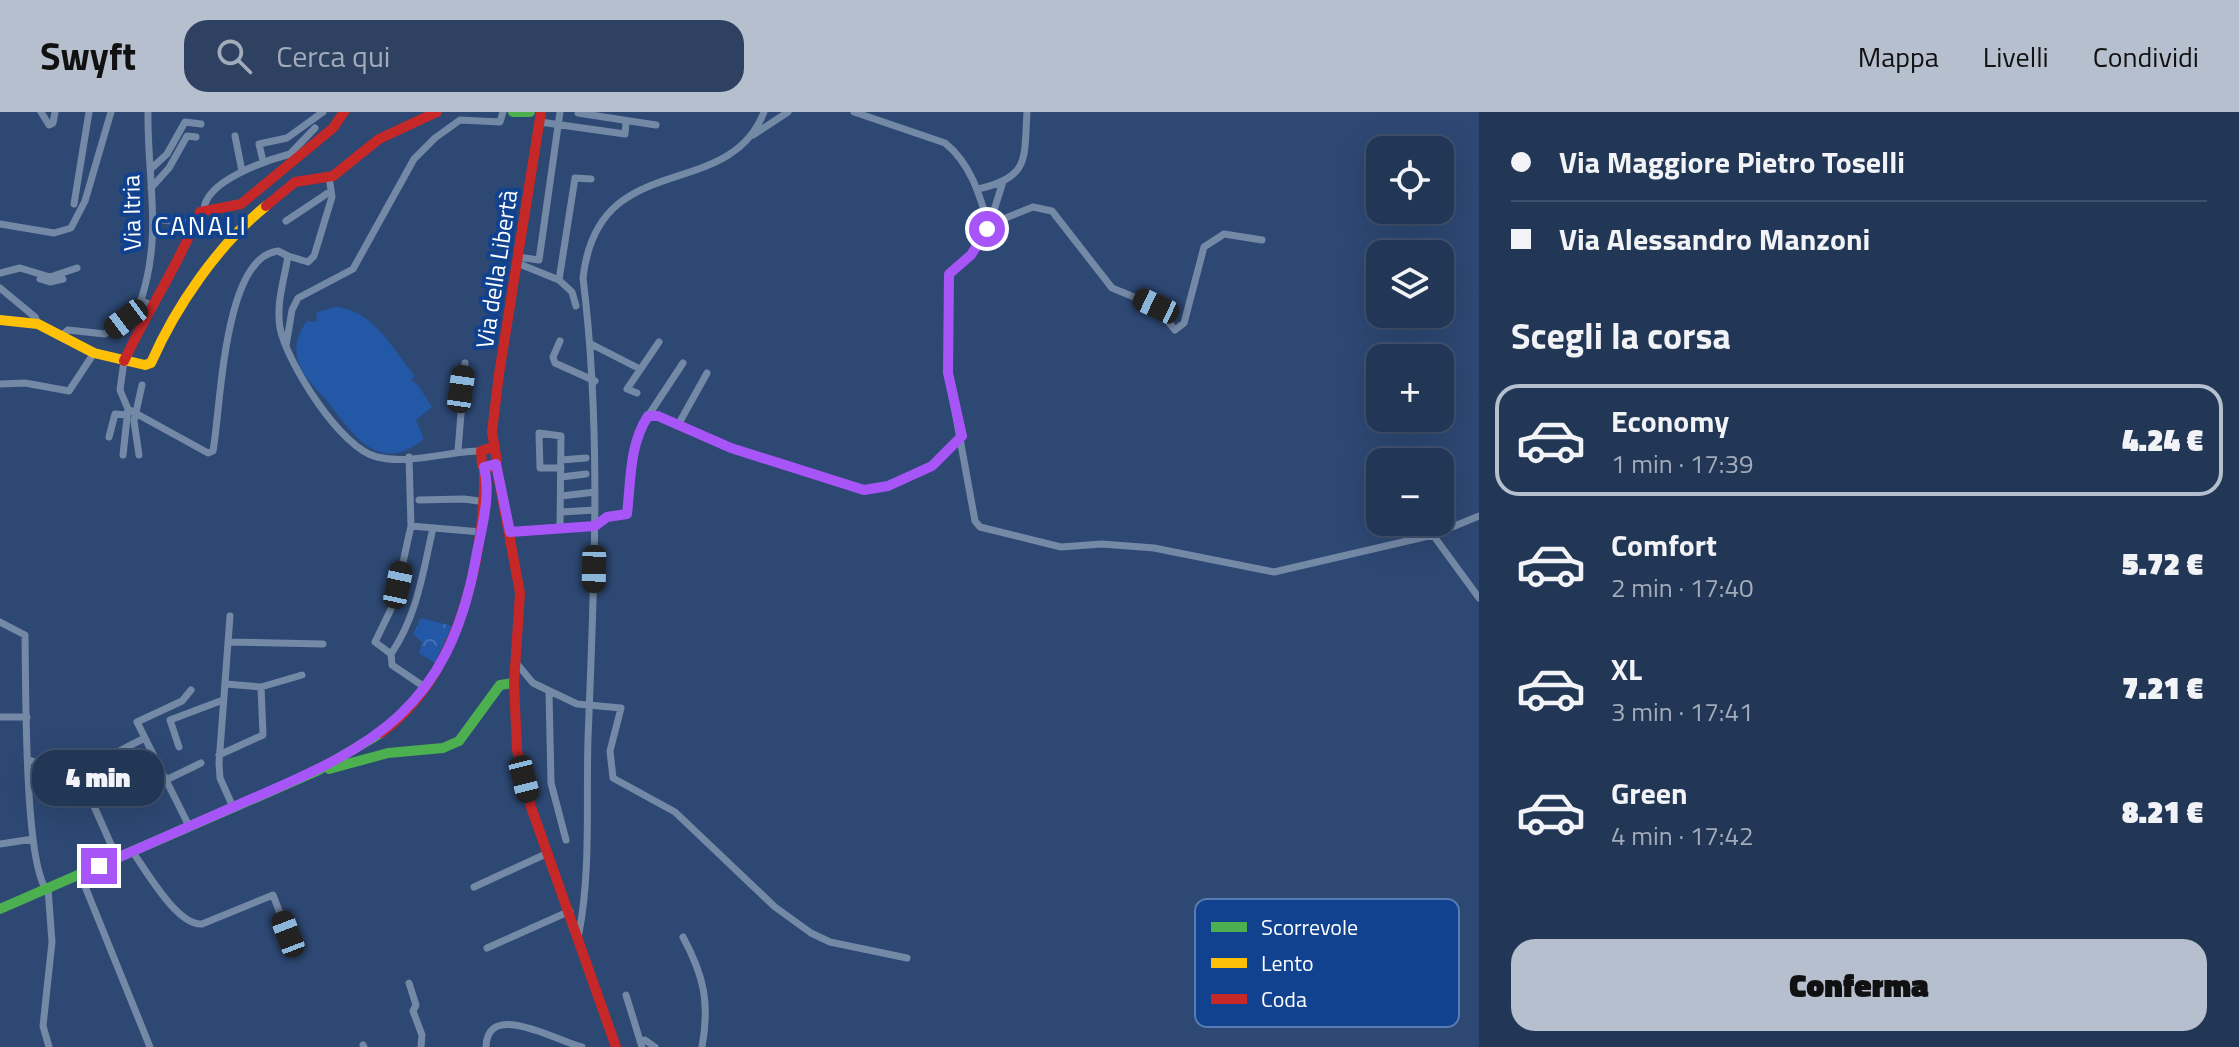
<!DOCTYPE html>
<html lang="it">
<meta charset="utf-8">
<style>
:root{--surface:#223656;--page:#2e4160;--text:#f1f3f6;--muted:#a2abb9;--line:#3f506c;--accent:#b6bfce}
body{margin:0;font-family:"Titillium Web",sans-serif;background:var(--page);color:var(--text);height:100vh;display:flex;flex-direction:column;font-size:30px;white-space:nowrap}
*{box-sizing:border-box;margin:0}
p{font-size:26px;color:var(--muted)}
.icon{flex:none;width:44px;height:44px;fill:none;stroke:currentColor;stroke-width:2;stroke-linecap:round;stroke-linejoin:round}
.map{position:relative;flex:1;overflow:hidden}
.drawer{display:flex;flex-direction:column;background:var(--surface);width:760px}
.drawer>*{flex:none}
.banner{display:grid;align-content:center;height:176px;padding:0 32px;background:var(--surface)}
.tools{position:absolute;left:1366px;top:24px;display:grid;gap:16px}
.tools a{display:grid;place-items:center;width:88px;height:88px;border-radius:16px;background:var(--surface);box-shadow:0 8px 32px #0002,0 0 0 2px var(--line);font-size:40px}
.end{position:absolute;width:36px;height:36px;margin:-18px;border:10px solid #a855f7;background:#fff;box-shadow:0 0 0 4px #fff}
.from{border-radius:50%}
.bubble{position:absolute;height:56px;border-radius:24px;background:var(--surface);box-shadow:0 8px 32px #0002,0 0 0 2px var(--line);font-size:26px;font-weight:800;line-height:56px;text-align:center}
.car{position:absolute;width:24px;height:48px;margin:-24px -12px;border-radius:10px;box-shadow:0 0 6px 2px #0007;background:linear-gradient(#222 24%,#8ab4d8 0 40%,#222 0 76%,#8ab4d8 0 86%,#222 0)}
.banner b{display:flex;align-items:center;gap:28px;height:76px;font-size:30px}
.banner b+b{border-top:2px solid var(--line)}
.banner i{width:20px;height:20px;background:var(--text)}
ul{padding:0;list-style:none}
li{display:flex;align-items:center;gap:24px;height:112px;margin:0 16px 12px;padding:0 16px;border:4px solid transparent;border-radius:24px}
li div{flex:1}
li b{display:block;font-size:30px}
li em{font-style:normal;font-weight:800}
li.selected{border-color:var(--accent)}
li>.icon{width:72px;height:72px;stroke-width:1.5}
h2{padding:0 32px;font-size:36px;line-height:96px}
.primary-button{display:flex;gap:16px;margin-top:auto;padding:16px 32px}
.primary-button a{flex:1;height:92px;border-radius:24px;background:var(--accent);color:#111;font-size:32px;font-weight:800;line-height:92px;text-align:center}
header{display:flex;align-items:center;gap:48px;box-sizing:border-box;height:112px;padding:0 40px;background:var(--accent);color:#111}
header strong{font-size:38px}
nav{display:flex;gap:44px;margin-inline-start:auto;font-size:28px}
.search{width:560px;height:72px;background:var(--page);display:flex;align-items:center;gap:20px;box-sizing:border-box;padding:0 28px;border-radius:24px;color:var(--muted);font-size:30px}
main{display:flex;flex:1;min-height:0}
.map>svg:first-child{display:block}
.grass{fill:#2358a7}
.forest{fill:url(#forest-crowns)}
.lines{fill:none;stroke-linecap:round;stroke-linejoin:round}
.street{stroke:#7489a6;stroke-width:7}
.fast{stroke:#4caf50;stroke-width:10}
.slow{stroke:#ffc107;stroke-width:10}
.jam{stroke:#c62828;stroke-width:10}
.route{stroke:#a855f7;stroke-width:10}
.labels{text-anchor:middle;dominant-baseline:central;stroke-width:8;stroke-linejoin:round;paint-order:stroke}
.street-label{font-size:24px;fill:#fff;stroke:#104290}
.neighbourhood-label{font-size:26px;letter-spacing:2px;fill:#fff;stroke:#104290}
.key{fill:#104290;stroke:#587bb1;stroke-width:2}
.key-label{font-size:22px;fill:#fff}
</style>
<header>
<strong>Swyft</strong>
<div class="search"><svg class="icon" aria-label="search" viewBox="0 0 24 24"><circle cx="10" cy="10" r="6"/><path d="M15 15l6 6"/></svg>Cerca qui</div>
<nav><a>Mappa</a><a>Livelli</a><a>Condividi</a></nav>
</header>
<main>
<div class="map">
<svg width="1479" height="935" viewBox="0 0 1479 935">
<defs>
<pattern id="forest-crowns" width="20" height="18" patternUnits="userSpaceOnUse" patternTransform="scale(2)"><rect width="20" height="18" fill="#2358a7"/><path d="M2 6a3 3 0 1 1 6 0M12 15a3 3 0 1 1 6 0" fill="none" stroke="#4471b4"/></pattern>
</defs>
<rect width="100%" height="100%" fill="#2d4873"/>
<path class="grass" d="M336,195C374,198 392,237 415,264L411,268L418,273L432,295L416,308L424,327C378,364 354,323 327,289C317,277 302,265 298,249C294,235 298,221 307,209L316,210L317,200Z"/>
<path class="forest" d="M421,506L452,514L435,551L419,541L422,530L413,522Z"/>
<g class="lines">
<path class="street" d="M41,0L49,13L53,11L55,0
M148,0C147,68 163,120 141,188L152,194
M854,0L945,31C970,51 979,81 988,111
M578,1L656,13
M540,10L625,22L626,10
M753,23L788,0
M235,24L242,59
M290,42L315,16
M263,49L259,32L287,26L323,0
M152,56L167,42L185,10L201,12
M1002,73C994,96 989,124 972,142C963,152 951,155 948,170V261L975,409L980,415L1061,435L1102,432L1154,436L1274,460L1433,423L1479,404
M151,76L169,56L187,24L196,25
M978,77C1030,65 1024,48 1027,0
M74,92L89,0
M204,98C205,69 267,48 290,42L296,47
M155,107L194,112
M286,109L331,79
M0,112L54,121L71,116L85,89L111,0
M988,113L1033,95L1052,99L1112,176L1156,194L1175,218L1184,211L1204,135L1224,122L1262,128
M288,144L308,150L314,144L332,85L329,64
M518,145L539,148L560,0
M517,151L559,168L575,66L591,67
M0,161L20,156L50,165L77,156
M40,167L50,170L63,167
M559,168L572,180L576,194
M0,176L35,205L38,212
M60,225L68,218L105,222L126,207L141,188
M560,229L553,245L555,251L595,269
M591,232L638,256
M286,234L292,198L298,186L353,157L414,47L435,26L460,8L500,10L503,0
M124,249L120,278L128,297L208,341L213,339C221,296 223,145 278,139L288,144C284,169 276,191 280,216C287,251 341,337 377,345C410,353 448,339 481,339
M0,272L25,271L69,279L94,241
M637,281L627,277L659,230
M648,304L683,251
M678,313L707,261
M109,325L115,302L126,303
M458,339L465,251
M123,343L128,297
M139,343L134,309L142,273
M409,345L411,414L394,491L375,530L391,542C417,504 423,460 433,416
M561,348L586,346
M561,365L586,362
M561,384L595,380
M419,388L464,387L486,390
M561,400L595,398
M411,414L481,420
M560,416L561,324L539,321L540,356H561
M510,420L595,414L607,405L627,402C631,369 629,333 648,304H658L731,336L864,378L888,374L932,354L962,324
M1433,423L1479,486
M230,504L219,651L220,666L233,695
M0,510L25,523C26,571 24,746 46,777
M228,530L323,532
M391,542L392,553L426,576
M517,552L533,571L577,592L621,596L610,639L613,666L675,700L775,795L811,821L830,830L907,846
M226,572L261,575L302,563
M549,580L551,671L566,728
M0,605H27
M179,635L170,608L223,588
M219,643L263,623L261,575
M29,648C83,667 97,649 145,626
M78,658L117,746
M166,668L201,651
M189,714L137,610L182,589L191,578
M0,732L33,727
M132,739C146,758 177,814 202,812L273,783L288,822
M80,762L150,935
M474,775L548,741
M48,776L52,830L43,914L49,935
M579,821C591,759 586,690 588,627C594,473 602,319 583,166C598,33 728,93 764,0
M683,825C704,864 710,891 702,935
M487,836L570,799
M409,871L416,893L413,899L422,923L421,935
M626,883L642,935
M641,930L645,928L655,935
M363,933L364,935
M486,935C487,887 559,930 582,935"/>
<path class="fast" d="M513,0H530
M329,657L388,641L443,636L459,629L500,573L514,571
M0,797L317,659L381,621"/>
<path class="slow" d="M0,208L38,212L94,241L145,253L151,251C176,194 218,133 266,94"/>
<path class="jam" d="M266,94L295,70L333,64L379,27L437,0
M124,249C148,198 179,152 200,100L241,92L333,16L344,0
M495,339L490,336L481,339L482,353L491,355L497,349L492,320L499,262L541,0
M496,352L520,481L514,571L517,638L531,695L616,935
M381,621C458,566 486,444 484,355"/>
</g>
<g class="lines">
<path class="route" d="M99,754C149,732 199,710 249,688C376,634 447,596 475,451C480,421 492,385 484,355L496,352L510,420L595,414L607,405L627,402C631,369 629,333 648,304H658L731,336L864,378L888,374L932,354L962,324L948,261L949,162L971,143L987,117"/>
</g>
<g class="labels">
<g class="street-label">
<text transform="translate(131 101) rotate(-91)">Via Itria</text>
<text transform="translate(496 157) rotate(-81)">Via della Libertà</text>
</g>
<g class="neighbourhood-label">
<text x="201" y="113">CANALI</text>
</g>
</g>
<rect x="1195" y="787" width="264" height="128" rx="12" class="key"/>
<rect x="1211" y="810" width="36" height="10" fill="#4caf50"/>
<rect x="1211" y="846" width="36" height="10" fill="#ffc107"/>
<rect x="1211" y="882" width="36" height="10" fill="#c62828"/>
<g class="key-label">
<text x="1261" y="823">Scorrevole</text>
<text x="1261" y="859">Lento</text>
<text x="1261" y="895">Coda</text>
</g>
</svg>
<div class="tools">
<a><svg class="icon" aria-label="locate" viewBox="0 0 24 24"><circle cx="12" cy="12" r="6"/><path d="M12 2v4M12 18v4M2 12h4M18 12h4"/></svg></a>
<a><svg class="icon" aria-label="layers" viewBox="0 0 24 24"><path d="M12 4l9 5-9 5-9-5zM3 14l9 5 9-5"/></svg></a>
<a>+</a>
<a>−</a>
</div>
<i class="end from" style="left:987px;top:117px"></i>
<i class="end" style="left:99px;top:754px"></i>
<div class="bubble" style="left:32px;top:638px;width:132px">4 min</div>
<i class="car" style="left:1156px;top:194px;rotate:295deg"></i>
<i class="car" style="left:126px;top:207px;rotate:233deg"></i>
<i class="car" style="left:461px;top:277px;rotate:8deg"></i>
<i class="car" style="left:594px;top:457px;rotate:181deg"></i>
<i class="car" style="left:398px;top:473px;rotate:12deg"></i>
<i class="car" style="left:524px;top:667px;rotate:166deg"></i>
<i class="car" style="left:288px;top:822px;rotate:339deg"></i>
</div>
<section class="drawer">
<div class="banner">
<b><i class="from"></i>Via Maggiore Pietro Toselli</b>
<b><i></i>Via Alessandro Manzoni</b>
</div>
<h2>Scegli la corsa</h2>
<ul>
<li class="selected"><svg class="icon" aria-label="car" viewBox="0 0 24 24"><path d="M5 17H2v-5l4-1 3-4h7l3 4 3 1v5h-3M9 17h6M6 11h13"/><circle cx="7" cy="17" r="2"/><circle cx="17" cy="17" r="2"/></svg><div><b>Economy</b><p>1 min · 17:39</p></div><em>4.24 €</em></li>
<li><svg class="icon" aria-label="car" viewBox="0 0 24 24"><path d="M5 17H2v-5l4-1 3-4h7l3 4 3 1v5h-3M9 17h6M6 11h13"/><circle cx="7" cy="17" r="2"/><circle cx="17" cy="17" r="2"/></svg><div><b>Comfort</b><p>2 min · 17:40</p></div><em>5.72 €</em></li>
<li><svg class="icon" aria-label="car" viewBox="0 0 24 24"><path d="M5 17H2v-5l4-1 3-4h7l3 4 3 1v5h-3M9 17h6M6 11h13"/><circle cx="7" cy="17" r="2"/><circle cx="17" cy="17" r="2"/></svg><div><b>XL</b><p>3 min · 17:41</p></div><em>7.21 €</em></li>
<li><svg class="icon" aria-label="car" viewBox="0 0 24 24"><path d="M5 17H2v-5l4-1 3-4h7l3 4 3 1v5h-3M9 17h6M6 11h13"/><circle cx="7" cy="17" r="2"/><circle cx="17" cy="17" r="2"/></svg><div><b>Green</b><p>4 min · 17:42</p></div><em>8.21 €</em></li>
</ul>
<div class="primary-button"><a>Conferma</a></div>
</section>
</main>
